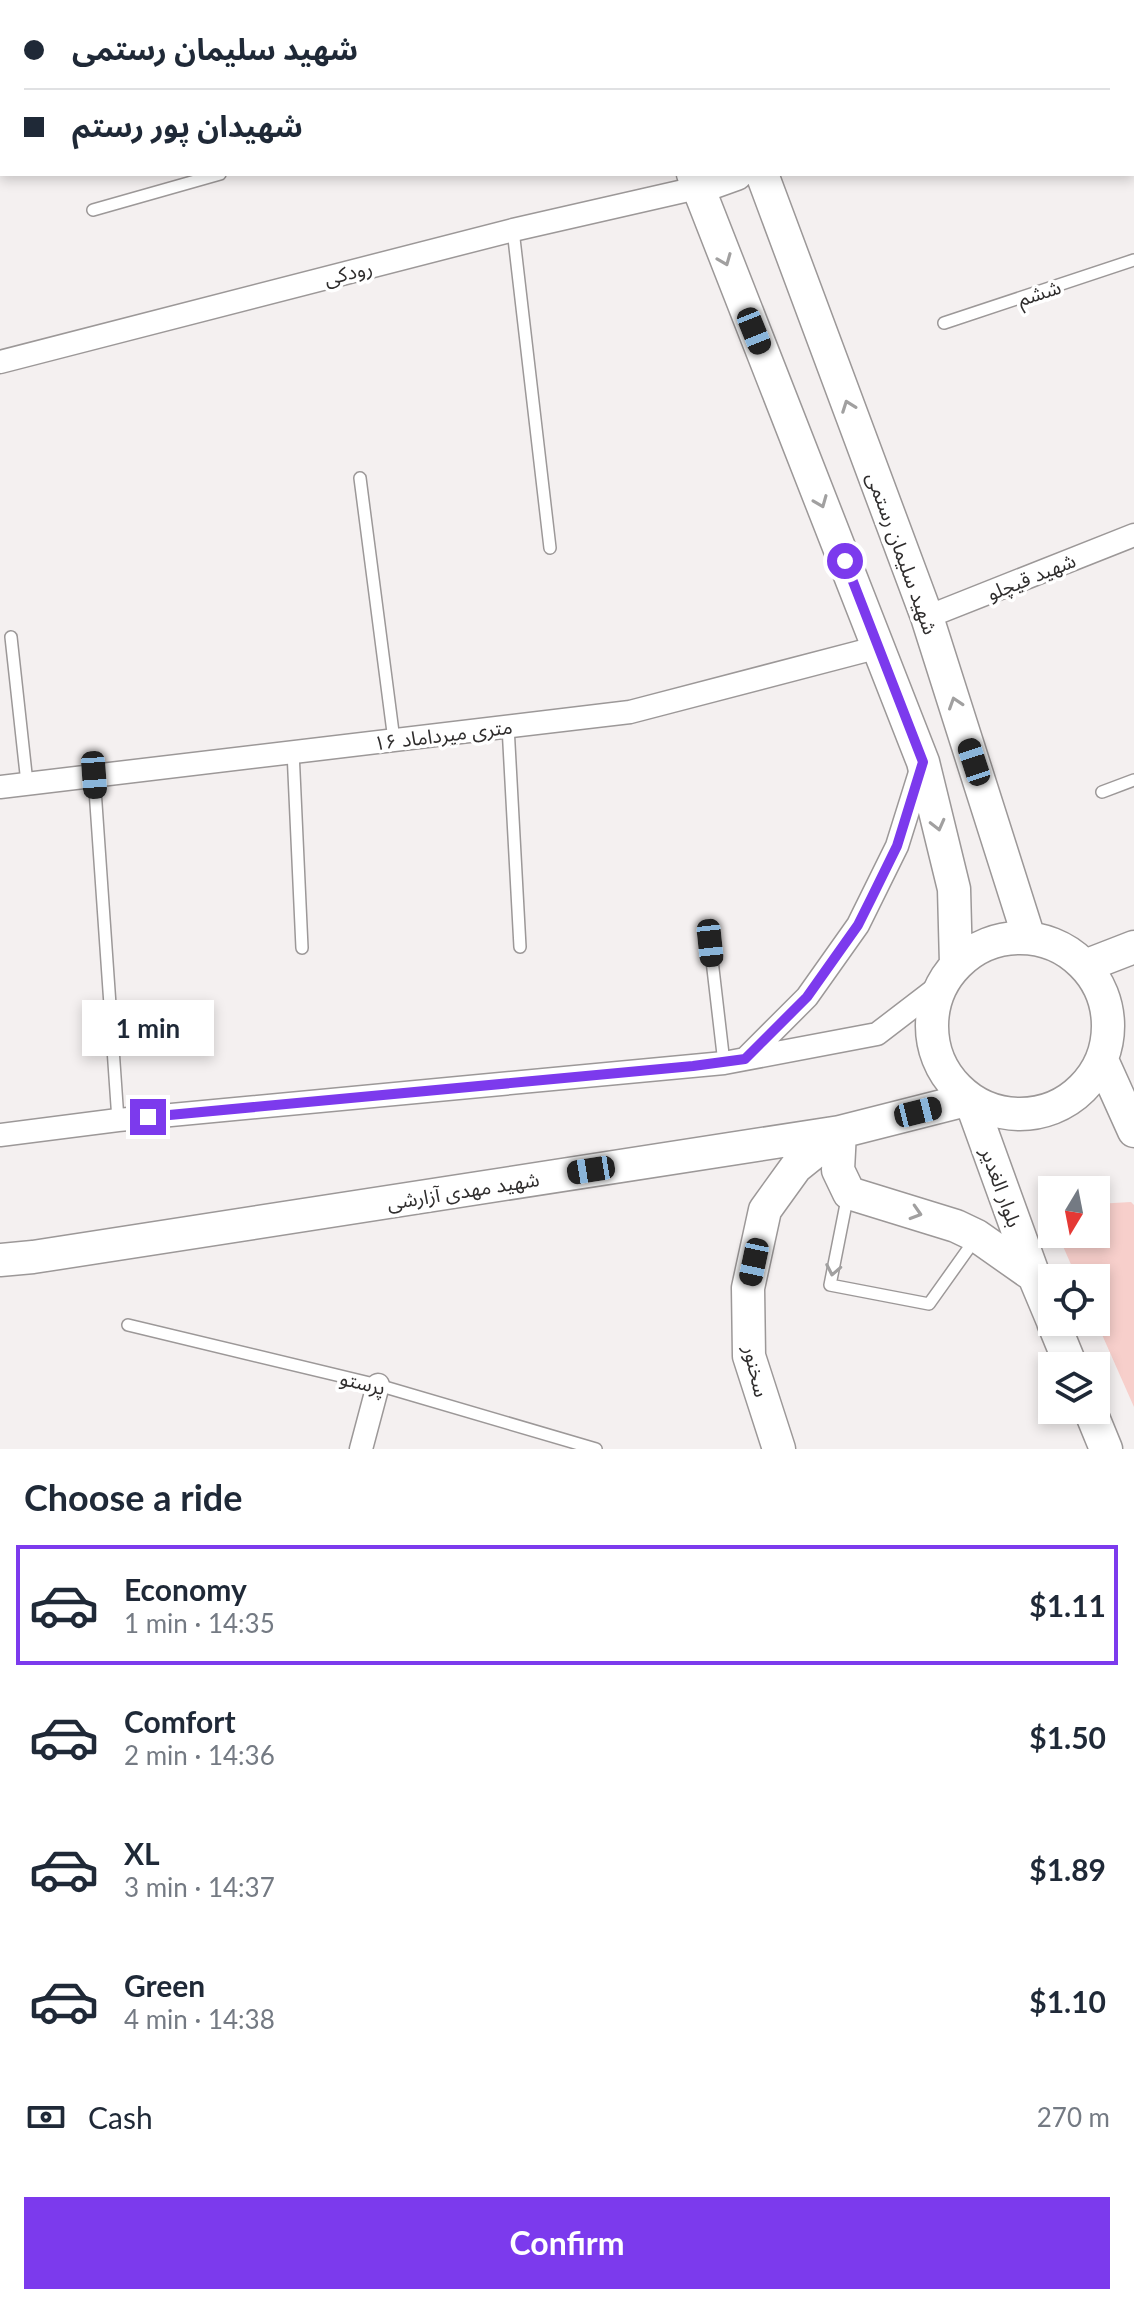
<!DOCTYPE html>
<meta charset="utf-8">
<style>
:root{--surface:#fff;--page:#f6f6f7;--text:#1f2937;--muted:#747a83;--line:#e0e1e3;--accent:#7c3aed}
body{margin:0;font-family:Lato,"Noto Sans Arabic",sans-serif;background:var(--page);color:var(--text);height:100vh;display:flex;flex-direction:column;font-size:30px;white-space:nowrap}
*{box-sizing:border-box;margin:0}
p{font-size:26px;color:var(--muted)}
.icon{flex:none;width:44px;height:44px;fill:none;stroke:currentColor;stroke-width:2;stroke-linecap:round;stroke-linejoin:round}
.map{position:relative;height:1449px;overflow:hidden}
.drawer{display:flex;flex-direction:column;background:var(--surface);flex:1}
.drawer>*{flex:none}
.guide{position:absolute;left:0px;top:0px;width:1134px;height:176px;box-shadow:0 4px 12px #0003;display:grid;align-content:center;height:176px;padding:0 24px;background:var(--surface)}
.needle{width:52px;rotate:190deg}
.controls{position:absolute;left:1038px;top:1176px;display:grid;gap:16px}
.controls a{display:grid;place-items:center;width:72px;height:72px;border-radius:0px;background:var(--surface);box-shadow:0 4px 12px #0003;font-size:40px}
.end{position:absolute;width:36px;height:36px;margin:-18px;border:10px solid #7c3aed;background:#fff;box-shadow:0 0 0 4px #fff}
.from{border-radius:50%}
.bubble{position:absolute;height:56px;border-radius:0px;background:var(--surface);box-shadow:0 4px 12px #0003;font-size:26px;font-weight:700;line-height:56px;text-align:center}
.car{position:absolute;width:24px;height:48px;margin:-24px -12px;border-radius:10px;box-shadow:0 0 6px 2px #0007;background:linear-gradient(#222 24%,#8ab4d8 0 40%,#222 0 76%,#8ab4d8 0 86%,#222 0)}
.guide b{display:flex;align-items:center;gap:28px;height:76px;font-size:30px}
.guide b+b{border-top:2px solid var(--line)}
.guide i{width:20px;height:20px;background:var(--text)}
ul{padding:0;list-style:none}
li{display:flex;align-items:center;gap:24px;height:120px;margin:0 16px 12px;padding:0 8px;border:4px solid transparent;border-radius:0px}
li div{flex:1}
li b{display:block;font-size:30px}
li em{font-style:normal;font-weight:700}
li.on{border-color:var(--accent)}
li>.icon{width:72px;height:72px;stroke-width:1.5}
h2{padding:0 24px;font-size:36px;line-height:96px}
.pay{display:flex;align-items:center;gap:20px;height:88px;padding:0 24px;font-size:30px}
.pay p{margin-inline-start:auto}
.cta{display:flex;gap:16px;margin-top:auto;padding:16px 24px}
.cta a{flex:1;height:92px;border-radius:0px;background:var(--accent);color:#fff;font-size:32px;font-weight:700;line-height:92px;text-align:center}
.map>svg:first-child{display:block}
.green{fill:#f7cfcb}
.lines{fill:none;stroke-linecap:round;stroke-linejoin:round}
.lane-casing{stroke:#9c9898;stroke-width:14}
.street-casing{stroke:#9c9898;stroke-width:25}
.secondary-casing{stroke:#9c9898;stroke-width:35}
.lane{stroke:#fff;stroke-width:11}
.street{stroke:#fff;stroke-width:22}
.secondary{stroke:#fff;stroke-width:32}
.oneway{stroke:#a1a0a0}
.route{stroke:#7c3aed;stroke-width:10}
.labels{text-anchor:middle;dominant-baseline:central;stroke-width:7;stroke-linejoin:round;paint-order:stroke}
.street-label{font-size:20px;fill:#2f2d2d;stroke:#fff}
</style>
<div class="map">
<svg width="1134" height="1449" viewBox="0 0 1134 1449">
<rect width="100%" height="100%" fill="#f4f0f0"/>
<path class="green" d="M1131,1202L1134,1205V1407L1096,1321V1278H1077L1062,1244L1069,1234H1096V1204Z"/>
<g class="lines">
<defs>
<path id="lane" d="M833,2L838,0
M1132,19H1134
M93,210L220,174
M513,230L550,548
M944,323L1134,260
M360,478L394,740
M11,637L27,783
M508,726L520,947
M293,751L302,948
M94,775L118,1120
M1102,792L1134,780
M710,943L724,1063
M848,1194L830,1285L929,1304L976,1238
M128,1325L378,1385L596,1449"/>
<path id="street" d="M0,362L513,230L697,188
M927,617L1134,535
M0,787L630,712L879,647
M745,1059L807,997L858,925L897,846L923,763
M0,1135L118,1120L724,1063L877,1034L941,985
M361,1449L378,1385"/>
<path id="secondary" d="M692,2V0
M733,2L734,0
M693,174L923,762L954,889L956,964
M762,174L927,617L1029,938
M697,188L736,174
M932 1026a88 88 0 1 1 176 0a88 88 0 1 1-176 0Z
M1085,966L1134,947
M1102,1060L1134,1131
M840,1132L838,1170L849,1193L956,1226L977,1236L1034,1276
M0,1260L33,1257L840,1132L970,1099L1034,1276L1052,1319
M1053,1322L1071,1366
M1090,1410L1106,1449
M779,1449L749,1356L748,1288L765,1210L796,1167L837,1134"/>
</defs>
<use href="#lane" class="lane-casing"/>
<use href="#street" class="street-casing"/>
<use href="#secondary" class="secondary-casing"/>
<use href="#lane" class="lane"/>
<use href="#street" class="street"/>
<use href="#secondary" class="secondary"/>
</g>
<defs><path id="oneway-chevron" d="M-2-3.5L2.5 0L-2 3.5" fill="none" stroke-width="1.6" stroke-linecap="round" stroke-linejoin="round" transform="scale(2)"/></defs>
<g class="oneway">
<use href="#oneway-chevron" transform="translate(725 260) rotate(68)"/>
<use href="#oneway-chevron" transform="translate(848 406) rotate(-110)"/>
<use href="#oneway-chevron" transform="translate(821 502) rotate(68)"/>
<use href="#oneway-chevron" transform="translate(955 703) rotate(-108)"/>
<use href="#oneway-chevron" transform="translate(938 825) rotate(76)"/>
<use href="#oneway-chevron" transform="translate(916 1213) rotate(17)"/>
<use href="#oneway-chevron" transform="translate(833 1270) rotate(101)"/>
</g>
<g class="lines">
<path class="route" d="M148,1117L693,1066L745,1059L807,997L858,925L871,899L897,846L923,762L845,561"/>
</g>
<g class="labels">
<g class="street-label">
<text transform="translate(348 272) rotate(-14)">رودکی</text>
<text transform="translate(1039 292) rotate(-18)">ششم</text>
<text transform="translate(903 553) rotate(70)">شهید سلیمان رستمی</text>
<text transform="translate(1031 576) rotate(-22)">شهید قیچلو</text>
<text transform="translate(443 734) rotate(-7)">۱۶ متری میرداماد</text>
<text transform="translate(1002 1187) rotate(70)">بلوار الغدیر</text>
<text transform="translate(463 1190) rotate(-9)">شهید مهدی آزارشی</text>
<text transform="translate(757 1371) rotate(77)">سخنور</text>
<text transform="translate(363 1382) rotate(14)">پرستو</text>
</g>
</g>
</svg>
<div class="controls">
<a><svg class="needle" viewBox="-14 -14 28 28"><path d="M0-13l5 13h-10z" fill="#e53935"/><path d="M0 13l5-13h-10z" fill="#747a83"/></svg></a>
<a><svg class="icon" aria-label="locate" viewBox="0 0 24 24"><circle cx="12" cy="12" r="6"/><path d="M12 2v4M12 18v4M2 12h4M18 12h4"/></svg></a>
<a><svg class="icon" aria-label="layers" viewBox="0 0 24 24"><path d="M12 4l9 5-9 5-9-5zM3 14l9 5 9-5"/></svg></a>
</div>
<i class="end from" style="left:845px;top:561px"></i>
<i class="end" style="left:148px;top:1117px"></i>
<div class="bubble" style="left:82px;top:1000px;width:132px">1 min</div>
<i class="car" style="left:754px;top:331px;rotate:158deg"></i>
<i class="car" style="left:974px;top:762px;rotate:342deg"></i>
<i class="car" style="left:94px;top:775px;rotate:176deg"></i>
<i class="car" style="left:710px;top:943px;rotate:174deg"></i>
<i class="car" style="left:918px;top:1112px;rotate:76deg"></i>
<i class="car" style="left:591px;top:1170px;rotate:261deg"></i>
<i class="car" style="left:754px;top:1262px;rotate:192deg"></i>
<div class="guide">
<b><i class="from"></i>شهید سلیمان رستمی</b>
<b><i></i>شهیدان پور رستم</b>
</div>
</div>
<section class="drawer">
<h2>Choose a ride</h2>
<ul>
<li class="on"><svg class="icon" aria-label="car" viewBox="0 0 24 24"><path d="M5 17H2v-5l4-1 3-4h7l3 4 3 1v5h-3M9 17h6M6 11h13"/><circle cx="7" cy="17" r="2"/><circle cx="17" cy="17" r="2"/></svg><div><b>Economy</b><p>1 min · 14:35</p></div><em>$1.11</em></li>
<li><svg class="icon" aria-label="car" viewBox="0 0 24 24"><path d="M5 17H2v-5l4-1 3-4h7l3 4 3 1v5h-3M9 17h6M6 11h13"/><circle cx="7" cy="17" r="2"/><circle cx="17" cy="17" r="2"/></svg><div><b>Comfort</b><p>2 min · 14:36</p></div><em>$1.50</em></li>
<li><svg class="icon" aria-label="car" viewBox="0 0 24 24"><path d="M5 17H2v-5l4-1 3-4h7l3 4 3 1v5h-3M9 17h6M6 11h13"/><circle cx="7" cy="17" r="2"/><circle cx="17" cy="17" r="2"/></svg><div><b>XL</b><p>3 min · 14:37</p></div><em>$1.89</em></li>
<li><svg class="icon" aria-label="car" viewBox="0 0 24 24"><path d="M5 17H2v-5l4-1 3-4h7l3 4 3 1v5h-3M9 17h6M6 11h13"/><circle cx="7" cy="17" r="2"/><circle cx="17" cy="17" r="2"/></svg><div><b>Green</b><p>4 min · 14:38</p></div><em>$1.10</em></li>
</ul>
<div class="pay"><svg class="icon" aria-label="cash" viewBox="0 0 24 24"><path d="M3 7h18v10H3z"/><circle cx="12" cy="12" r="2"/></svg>Cash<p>270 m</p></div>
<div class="cta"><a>Confirm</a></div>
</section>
